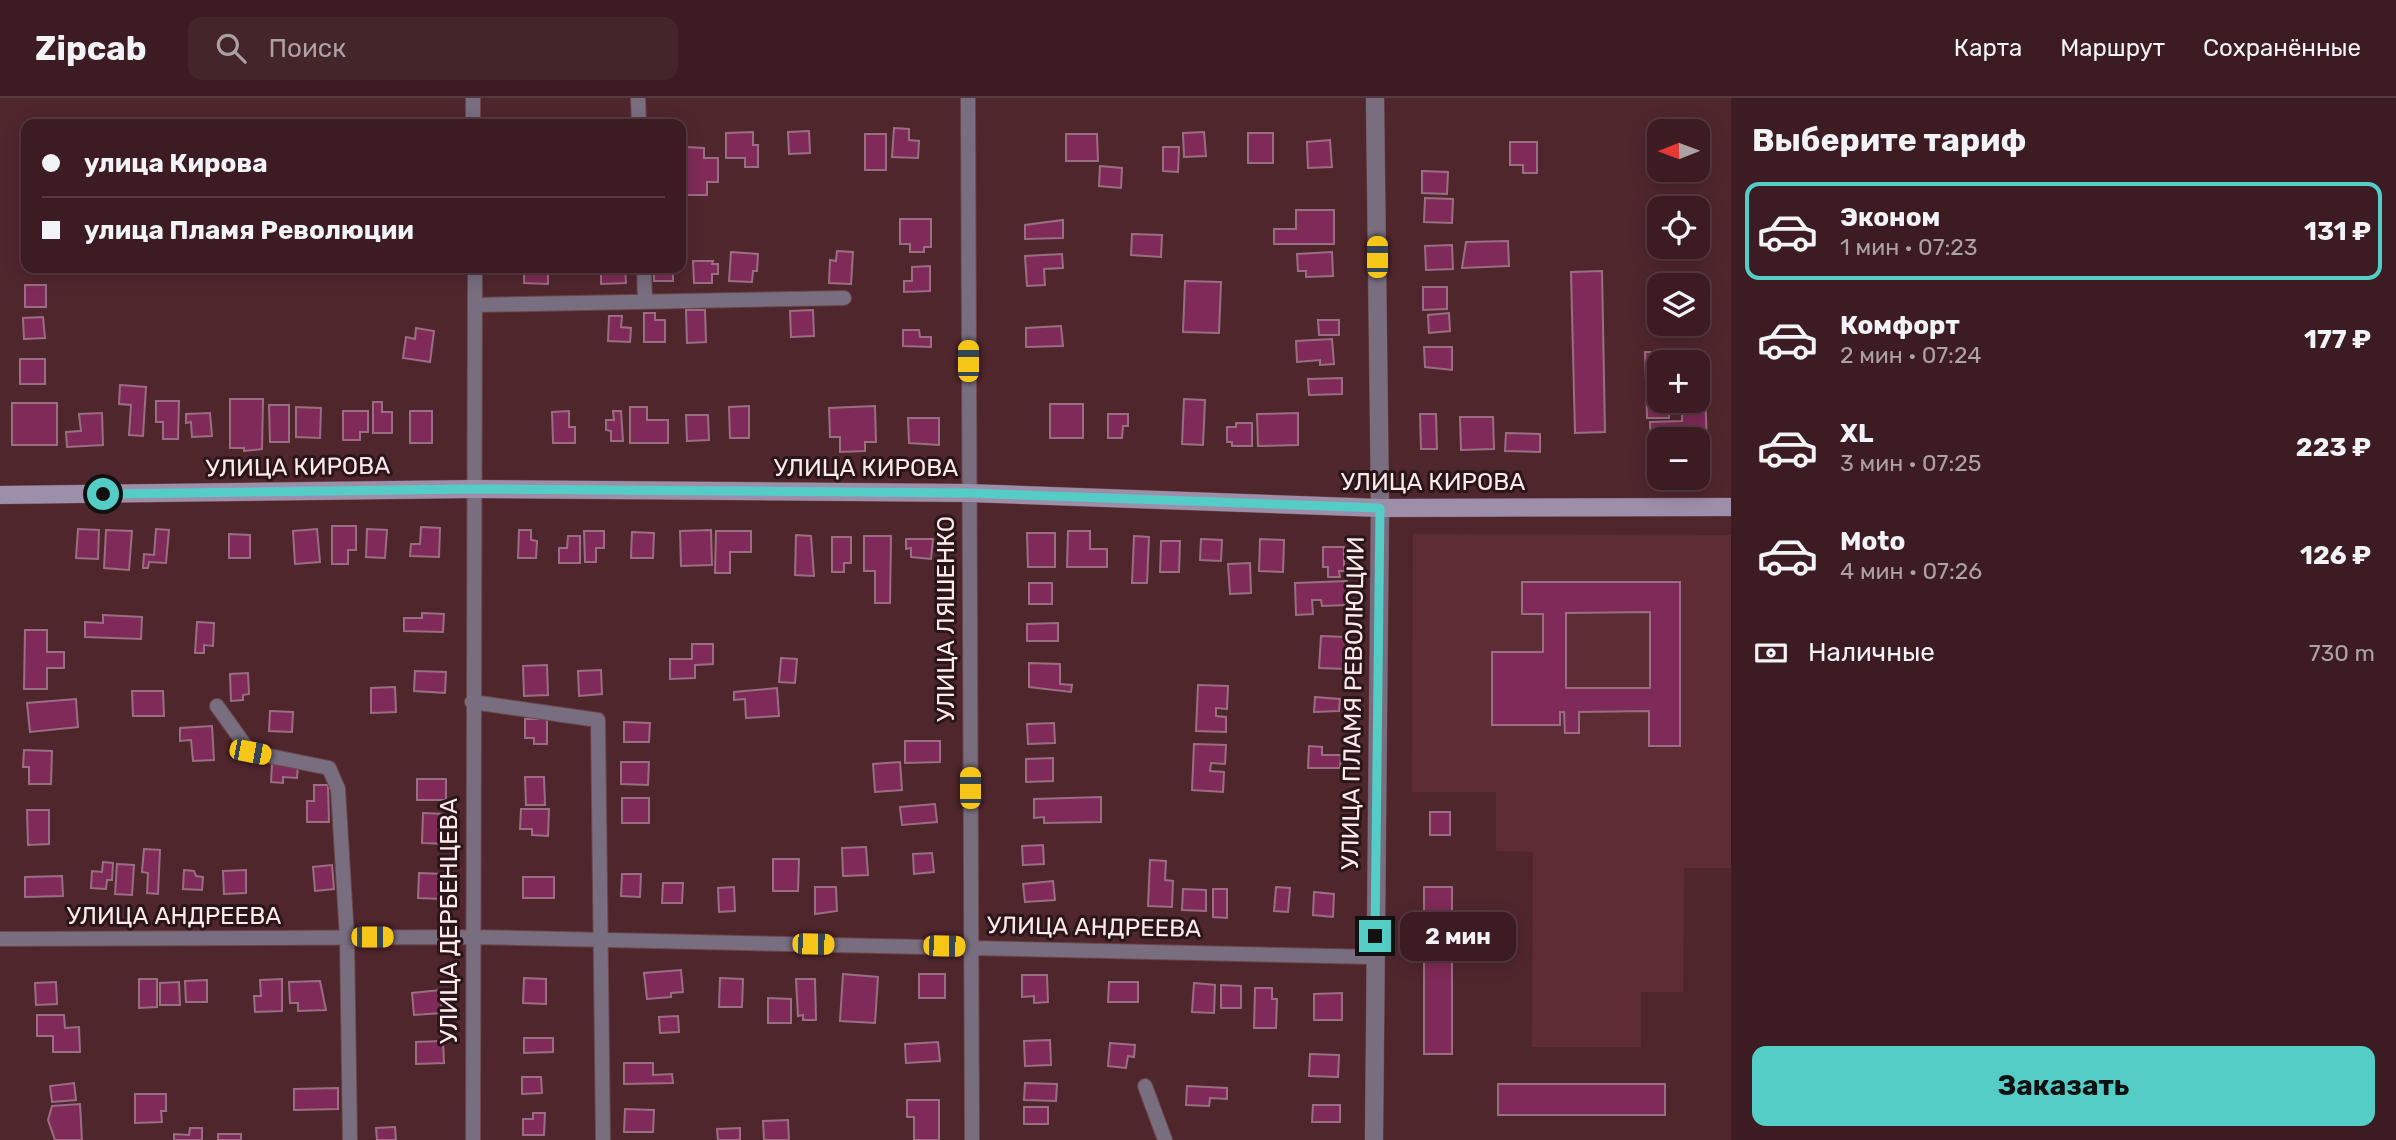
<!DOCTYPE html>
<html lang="ru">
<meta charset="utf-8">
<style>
:root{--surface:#3c1c22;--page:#43252a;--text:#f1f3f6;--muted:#aca1a5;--line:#553a40;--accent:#54cdc7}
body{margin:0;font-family:Rubik,sans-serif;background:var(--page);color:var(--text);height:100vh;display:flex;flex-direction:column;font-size:26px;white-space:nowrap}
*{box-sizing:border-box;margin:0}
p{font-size:23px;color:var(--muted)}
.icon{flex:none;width:38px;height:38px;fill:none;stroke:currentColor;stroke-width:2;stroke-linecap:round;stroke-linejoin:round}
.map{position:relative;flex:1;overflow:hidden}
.sheet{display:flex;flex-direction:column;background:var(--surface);width:665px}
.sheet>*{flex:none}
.banner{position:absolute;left:21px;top:21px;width:665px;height:154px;border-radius:14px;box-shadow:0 4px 18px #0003,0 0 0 2px var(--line);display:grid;align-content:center;height:154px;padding:0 21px;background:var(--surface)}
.needle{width:46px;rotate:269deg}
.tools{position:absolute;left:1647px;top:21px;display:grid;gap:14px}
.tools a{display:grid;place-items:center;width:63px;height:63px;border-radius:14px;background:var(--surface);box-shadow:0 4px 18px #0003,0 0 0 2px var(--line);font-size:35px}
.end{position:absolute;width:32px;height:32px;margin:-16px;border:9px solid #54cdc7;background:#111;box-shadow:0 0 0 4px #111}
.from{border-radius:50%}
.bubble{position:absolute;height:49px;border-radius:14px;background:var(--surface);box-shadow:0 4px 18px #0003,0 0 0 2px var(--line);font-size:23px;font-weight:700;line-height:49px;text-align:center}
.car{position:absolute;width:21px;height:42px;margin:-21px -10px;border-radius:9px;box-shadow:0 0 5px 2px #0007;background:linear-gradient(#f5c518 24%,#345 0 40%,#f5c518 0 76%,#345 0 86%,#f5c518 0)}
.banner b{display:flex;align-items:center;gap:24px;height:66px;font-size:26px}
.banner b+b{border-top:2px solid var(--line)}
.banner i{width:18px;height:18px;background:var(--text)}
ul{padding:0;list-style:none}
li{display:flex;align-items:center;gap:21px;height:98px;margin:0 14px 10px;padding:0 7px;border:4px solid transparent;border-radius:14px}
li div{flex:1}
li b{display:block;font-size:26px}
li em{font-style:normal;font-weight:700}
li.selected{border-color:var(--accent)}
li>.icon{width:63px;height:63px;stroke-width:1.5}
h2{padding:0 21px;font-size:32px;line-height:84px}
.pay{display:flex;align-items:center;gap:18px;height:77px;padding:0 21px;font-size:26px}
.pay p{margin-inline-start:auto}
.action{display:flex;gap:14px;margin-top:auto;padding:14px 21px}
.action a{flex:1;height:80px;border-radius:14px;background:var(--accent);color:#111;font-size:28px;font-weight:700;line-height:80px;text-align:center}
header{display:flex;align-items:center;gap:42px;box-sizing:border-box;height:98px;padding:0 35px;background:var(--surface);border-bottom:2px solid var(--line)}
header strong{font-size:33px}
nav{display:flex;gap:38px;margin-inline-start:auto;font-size:24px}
.search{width:490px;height:63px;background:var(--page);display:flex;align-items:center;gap:18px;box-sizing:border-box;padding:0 24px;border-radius:14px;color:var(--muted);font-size:26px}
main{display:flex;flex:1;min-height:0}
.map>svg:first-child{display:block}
.built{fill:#5e2c34}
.building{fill:#7f2a58;stroke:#9a6e82;stroke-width:2;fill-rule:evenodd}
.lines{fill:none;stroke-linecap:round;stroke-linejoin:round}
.minor-casing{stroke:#6c454b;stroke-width:16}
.tertiary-casing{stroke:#6c454b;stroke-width:19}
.secondary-casing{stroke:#6c454b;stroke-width:19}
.minor{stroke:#786e7f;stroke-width:14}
.tertiary{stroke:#786e7f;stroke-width:18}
.secondary{stroke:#9d8ea9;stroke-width:18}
.route{stroke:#54cdc7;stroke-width:9}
.labels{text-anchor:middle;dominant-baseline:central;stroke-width:6;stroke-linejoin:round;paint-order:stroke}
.street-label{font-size:24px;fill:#ffe8ea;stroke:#291619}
</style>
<header>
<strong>Zipcab</strong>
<div class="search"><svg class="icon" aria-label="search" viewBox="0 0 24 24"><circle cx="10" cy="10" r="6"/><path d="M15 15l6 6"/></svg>Поиск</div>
<nav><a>Карта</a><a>Маршрут</a><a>Сохранённые</a></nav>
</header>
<main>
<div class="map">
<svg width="1731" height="1042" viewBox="0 0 1731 1042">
<rect width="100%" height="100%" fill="#50262d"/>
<path class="built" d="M1413,436L1731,437V770H1684L1683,894H1641V949H1532L1533,754L1496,753V694H1412Z"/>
<path class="building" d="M894,30L909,31V42L919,43L918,60L892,59Z
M809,33L810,55L789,56L788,34Z
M753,34V47H758V69H745V60H726V35Z
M1204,34L1206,58L1184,59L1183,35Z
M1248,35H1273V65H1248Z
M865,36H886V72H865Z
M1066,36H1097L1098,63H1066Z
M1330,42L1332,69L1308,70L1307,44Z
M1510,44H1537V75H1523V67H1510Z
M687,49L704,50V60H718V84H707V97H686Z
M1163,49H1179L1178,74L1163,73Z
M1100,68L1122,70L1121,90L1099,88Z
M1422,73L1448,74L1447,96L1422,95Z
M1425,100L1453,101L1452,125L1424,124Z
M1296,112H1334V146H1274V131H1296Z
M900,121H931V149H924V154H910V146H900Z
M1063,122V140L1025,141V127Z
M1132,136L1162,137L1161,159L1131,157Z
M1508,143L1509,168L1462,170L1466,144Z
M1452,147L1453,171L1426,172L1425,148Z
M837,153L853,154L851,186L829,185L830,162L836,163Z
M731,154L758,156L757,173H753L752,184L729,183Z
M1332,154L1333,178L1306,179V173H1298L1297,156Z
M1062,156L1063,170L1044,171L1045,187L1027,188L1025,158Z
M693,163H713L712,166H718V176H712V185H694Z
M930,168V193L904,194V183H912V169Z
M524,170H548V186L524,185Z
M601,170H625L626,185L601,186Z
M654,170H673V183H654Z
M1602,173L1605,334L1575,335L1571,174Z
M1185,183L1221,184L1219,235L1183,234Z
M25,187H46V209H25Z
M1423,189H1447V211L1423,212Z
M686,212H705L706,244L687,245Z
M813,212L814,238L791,239L790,213Z
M644,215H655V222H665V244H644Z
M1449,215L1450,233L1429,235L1428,217Z
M609,218H622L621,229L631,230L630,244L608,243Z
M43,219L45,240L24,241L23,220Z
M1318,222H1339V237H1319Z
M1061,228L1063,248L1026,249V230Z
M416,230L434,233L430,264L403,260L406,239L415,241Z
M903,232H919L920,239H931V249L903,248Z
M1332,241L1334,266L1320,267V262L1297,264L1296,243Z
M1424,249H1452V272L1425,269Z
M1645,254H1668V264H1659V282H1646Z
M20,261H45V286H20Z
M1342,280V296L1309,297L1308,281Z
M1646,282H1659V303H1669V320H1647Z
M120,287L146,289L143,338L129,337L131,307L119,306Z
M1705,289L1707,350H1698V341H1659V351H1651L1650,324L1682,323V303H1698V290Z
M230,301H263L262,351L244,353V350H230Z
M1184,301L1205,302L1203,347L1182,346Z
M156,303H179L178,341H163V324H156Z
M373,304H382V314H392V335H373Z
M12,305H57V347H12Z
M1050,306H1083V340H1050Z
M269,307H289V344H270Z
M749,308V340H730L729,309Z
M875,308L876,344H865V353L840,354V339H830L829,310Z
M296,309L321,310L320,340L296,339Z
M630,309H647V322H668V345H630Z
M343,313H368V334H360V342H343Z
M410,313H432V345H410Z
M569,313V329H575V345H553L552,314Z
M613,313H621L623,343H611V333L606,332V322H614Z
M102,315L103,347L67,349L66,334L81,333L79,316Z
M210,315L212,338L192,339L191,324L186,325V316Z
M1298,315V347L1258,348L1257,316Z
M1108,316H1128V328H1123L1122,340H1108Z
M1420,316H1436L1437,351H1421Z
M686,317H708L709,342L687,343Z
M1460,319H1493L1494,351L1461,352Z
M908,320H939V347L909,345Z
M1236,325H1252V348H1232V344H1227V329H1236Z
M1506,335L1540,336V354L1505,353Z
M332,428H356V452H348V466H332Z
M421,429L440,430L439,459L410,458L411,446H420Z
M78,431L99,432L98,461L76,460Z
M156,431L169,432L166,465L149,464L148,470H143L144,456L154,457Z
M317,431L320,464L295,466L293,433Z
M367,431L387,432L385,460L366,459Z
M106,432L132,433L129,472L104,470Z
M519,432H531V442L537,443L536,460H518Z
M711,432L712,467L681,468L680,433Z
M584,433H604V450H596V464H585Z
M716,433H751V454H730V475H715Z
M1068,433H1090V451H1107V469H1067Z
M632,434L654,435L653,460H631Z
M1027,435H1055V469H1028Z
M229,436L250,437V460H229Z
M796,437L811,438L814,478L795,477Z
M568,438H580V465H559V450H567Z
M864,438H891L890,505H875V473H864Z
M1134,438L1149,439L1147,485H1132Z
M832,439H851V465H844V474H832Z
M906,441H933L931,461L911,459V450L906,451Z
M1201,441L1222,442L1221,463L1200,462Z
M1260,441L1284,442L1283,474L1259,473Z
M1161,443H1180L1179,474H1160Z
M1323,449H1344V473H1339L1340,479H1328V469H1323Z
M1250,465L1251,495L1230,496L1228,466Z
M1347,483V507L1322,508L1321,502H1312L1313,516L1296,517L1295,485Z
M1522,484H1680V648H1649V613L1579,614V635H1565L1564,614H1560V627H1492V554H1543V516H1522ZM1650,514V590H1566V515Z
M1029,485H1052V506H1029Z
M422,515L444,516L443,534L404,533V520H422Z
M103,517L142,519L141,541L85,539V524L103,525Z
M197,524L214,525L213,548L204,547V555H195Z
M1058,525V543H1027V526Z
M25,532H47V554H64V570H47V591H24Z
M1321,538L1347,539L1346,571L1319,570Z
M692,546H713V566L695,567V580L670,581V561H692Z
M781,560L797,561L795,585L779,584Z
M1029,565L1060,566V586L1072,587L1071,594L1029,589Z
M547,567L548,597L524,598L523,568Z
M601,572L602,596L579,598L578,573Z
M415,573L446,574L445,595L414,593Z
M248,575L249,596L243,597V602L231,603L230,576Z
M1198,587L1228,588L1227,611L1216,610V618L1226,619V634L1196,633Z
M395,589L396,614L371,615V590Z
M777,590L779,618L746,620L745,601L734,602V594Z
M132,593H163L164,618H133Z
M1315,599L1340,601L1339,613L1314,614Z
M76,601L78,629L30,634L27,605Z
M270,613L293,614L292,634L269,633Z
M525,621H547V646H534V640H525Z
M624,624L650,625L649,644H624Z
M1054,625L1055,645L1028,646L1027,626Z
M212,628L214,662L193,663L191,642L180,643V630Z
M905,643H940V664L905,665Z
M1194,646L1226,647L1225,666L1211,665L1210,673L1224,674L1223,694L1192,692Z
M1309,648L1322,649V657H1341L1340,670H1308Z
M24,652L52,653L51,686H29V669H23Z
M1053,660V683L1026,684V661Z
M621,664H649L648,687L621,686Z
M900,664L902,692L875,694L873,666Z
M272,666L298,667L297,680L283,679V685L271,684Z
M525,679H544L545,707H526Z
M417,681H446V702H417Z
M314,687H328L329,724H307V703H314Z
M1101,699V724L1044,725V719L1034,720V701Z
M622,700H649V725H622Z
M935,706L937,724L902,727L900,709Z
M521,711H549L548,738L532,737V731H520Z
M27,712H49V746L28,747Z
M1430,714H1450V737H1430Z
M423,715L445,716L444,736H450V746L422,745Z
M1043,747L1044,766L1023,767L1022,748Z
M866,749L868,777L843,778L842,750Z
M144,751L160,752L158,796L147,795L148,775L142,774Z
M932,755L934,774L914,776L913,756Z
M773,761H799L798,793H773Z
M1150,762L1166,763L1165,782L1173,783L1172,809L1148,808Z
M103,764L113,765L112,782H107L106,791L91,790L92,773L102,774Z
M117,766L134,767L132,797L115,796Z
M332,767L334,791L315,793L313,769Z
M184,772L194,773L196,778L203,779L202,792L183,791Z
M246,772V795L224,796L223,773Z
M419,775L443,776V801L418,800Z
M622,776H641L640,799L621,798Z
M62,778L63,798L25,799V779Z
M523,779H554V800H523Z
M1053,783L1055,802L1025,804L1023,786Z
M663,785H683L682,805H662Z
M734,789L735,813L719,814L718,790Z
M815,789H836L837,813L815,816Z
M1276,789L1290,790L1288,814L1274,813Z
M1424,789H1452V956H1424Z
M1183,791L1206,792V813L1182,812Z
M1213,791H1227V820L1213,819Z
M1314,794L1334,796L1333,819L1313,817Z
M681,872L683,894L671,895V899L647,901L644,875Z
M843,876L878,879L875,925L840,923Z
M919,876H945V900H919Z
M1022,877H1047L1048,904L1034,905V898L1022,899Z
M524,880L546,881V906L523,905Z
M720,880L743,881L742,909H719Z
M139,881H157V909L139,910Z
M282,881V913L255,914L254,898H261L260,882Z
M796,881H815L816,922H803V917L798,918Z
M207,882V904H186L185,883Z
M320,883L326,912L298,913V905H290L289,884Z
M56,884L57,906L36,907L35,885Z
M179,884L180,907H160V885Z
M1109,884H1138V904H1108Z
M1194,885L1215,887L1214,915L1192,914Z
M1221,887L1241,888V910H1221Z
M1255,890H1272V901H1277L1276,930H1254Z
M440,892L442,915L414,917L412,895Z
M1342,895V922H1314V896Z
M768,900L791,901V925H768Z
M37,917H64L65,930L79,929L80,954H53V938H37Z
M678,918L679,934L660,935L659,919Z
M524,940H553V954L524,955Z
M1050,942L1051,967L1025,968L1024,943Z
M443,943L444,965L416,966V944Z
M938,944L940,963L906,965L905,946Z
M1110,945L1135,947L1134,959L1128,958L1126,970L1108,968Z
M1310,956L1339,957L1338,979L1309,978Z
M624,965H653V977L672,976L673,985L624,986Z
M522,979H541L542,995L522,996Z
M74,985L76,1002L52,1004L50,988Z
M1025,985L1057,986L1056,1003L1024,1002Z
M1498,986H1665V1017H1498Z
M1187,988L1227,990V1001L1210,1000L1209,1008L1186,1007Z
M338,990V1011L294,1012V991Z
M135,996H166V1013H161L162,1024L135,1025Z
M907,1002H939V1042H914V1019H907Z
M80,1006L82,1042H55L48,1022L52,1008Z
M1313,1007H1340V1024H1312Z
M1024,1009H1048V1026H1024Z
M625,1011L654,1012L653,1034H624Z
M533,1015H545L544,1037H523V1021H533Z
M788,1022L789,1042H764L763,1023Z
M395,1029L396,1042H377L376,1030Z
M190,1030H202V1042H174V1036L189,1037Z
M740,1030V1042H718L717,1031Z
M218,1036H241V1042H218Z"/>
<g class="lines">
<defs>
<path id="minor" d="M473,0V26
M638,0L639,26
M968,0L972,1042
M644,170L645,204
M475,207L844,200
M472,604L598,622L603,1041
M217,608L250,654L329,670L338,691L347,840L350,1042
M0,841L472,839L1375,859
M1145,988L1165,1042
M473,1042L475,170"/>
<path id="tertiary" d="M1374,1042L1380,410L1375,0"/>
<path id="secondary" d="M0,397L472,391L968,395L1380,410L1731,409"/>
</defs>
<use href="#minor" class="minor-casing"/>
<use href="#tertiary" class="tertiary-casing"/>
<use href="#secondary" class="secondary-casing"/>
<use href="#minor" class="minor"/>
<use href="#tertiary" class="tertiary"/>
<use href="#secondary" class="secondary"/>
</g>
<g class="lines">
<path class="route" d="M103,396L472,391L968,395L1380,410L1375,838"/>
</g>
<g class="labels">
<g class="street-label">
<text transform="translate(298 369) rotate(-1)">УЛИЦА КИРОВА</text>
<text x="866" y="370">УЛИЦА КИРОВА</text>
<text x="1433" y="384">УЛИЦА КИРОВА</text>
<text transform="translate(946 521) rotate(-90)">УЛИЦА ЛЯШЕНКО</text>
<text transform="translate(1353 605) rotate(-89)">УЛИЦА ПЛАМЯ РЕВОЛЮЦИИ</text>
<text x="174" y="818">УЛИЦА АНДРЕЕВА</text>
<text transform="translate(449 823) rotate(-90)">УЛИЦА ДЕРБЕНЦЕВА</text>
<text transform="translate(1094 829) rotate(1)">УЛИЦА АНДРЕЕВА</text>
</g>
</g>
</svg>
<div class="tools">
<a><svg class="needle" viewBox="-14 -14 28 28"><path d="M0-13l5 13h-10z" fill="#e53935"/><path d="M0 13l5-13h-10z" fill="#aca1a5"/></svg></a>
<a><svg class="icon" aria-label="locate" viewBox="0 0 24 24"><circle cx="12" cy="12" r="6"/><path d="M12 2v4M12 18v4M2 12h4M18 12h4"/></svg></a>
<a><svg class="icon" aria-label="layers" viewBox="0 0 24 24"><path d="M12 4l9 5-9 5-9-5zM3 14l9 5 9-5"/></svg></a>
<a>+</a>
<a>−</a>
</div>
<i class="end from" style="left:103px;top:396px"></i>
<i class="end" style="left:1375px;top:838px"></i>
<div class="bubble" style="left:1400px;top:814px;width:116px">2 мин</div>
<i class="car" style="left:1377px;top:159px;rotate:0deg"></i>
<i class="car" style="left:968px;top:263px;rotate:0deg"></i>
<i class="car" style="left:250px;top:654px;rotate:101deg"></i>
<i class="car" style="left:970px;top:690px;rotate:0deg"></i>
<i class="car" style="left:372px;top:839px;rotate:90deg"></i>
<i class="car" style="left:813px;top:846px;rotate:91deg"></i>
<i class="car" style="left:944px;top:848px;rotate:91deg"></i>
<div class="banner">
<b><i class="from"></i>улица Кирова</b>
<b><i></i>улица Пламя Революции</b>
</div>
</div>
<section class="sheet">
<h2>Выберите тариф</h2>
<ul>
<li class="selected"><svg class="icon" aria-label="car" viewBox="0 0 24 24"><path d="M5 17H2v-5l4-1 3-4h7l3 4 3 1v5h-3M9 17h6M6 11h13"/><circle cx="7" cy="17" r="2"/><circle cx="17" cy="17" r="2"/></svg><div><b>Эконом</b><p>1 мин · 07:23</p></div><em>131 ₽</em></li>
<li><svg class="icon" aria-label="car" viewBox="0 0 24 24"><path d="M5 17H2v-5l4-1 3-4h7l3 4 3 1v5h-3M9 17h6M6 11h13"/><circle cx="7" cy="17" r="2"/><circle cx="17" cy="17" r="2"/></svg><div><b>Комфорт</b><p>2 мин · 07:24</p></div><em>177 ₽</em></li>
<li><svg class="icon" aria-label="car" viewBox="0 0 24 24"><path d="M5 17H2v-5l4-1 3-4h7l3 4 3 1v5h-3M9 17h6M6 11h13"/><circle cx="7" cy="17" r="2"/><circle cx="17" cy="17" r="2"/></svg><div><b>XL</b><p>3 мин · 07:25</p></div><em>223 ₽</em></li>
<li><svg class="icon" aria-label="car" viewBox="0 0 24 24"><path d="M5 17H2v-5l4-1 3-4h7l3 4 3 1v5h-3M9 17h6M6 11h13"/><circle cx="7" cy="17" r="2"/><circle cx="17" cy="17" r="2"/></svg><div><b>Moto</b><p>4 мин · 07:26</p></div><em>126 ₽</em></li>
</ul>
<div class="pay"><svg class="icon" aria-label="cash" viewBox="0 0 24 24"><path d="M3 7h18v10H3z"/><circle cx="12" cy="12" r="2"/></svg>Наличные<p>730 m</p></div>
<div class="action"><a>Заказать</a></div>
</section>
</main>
